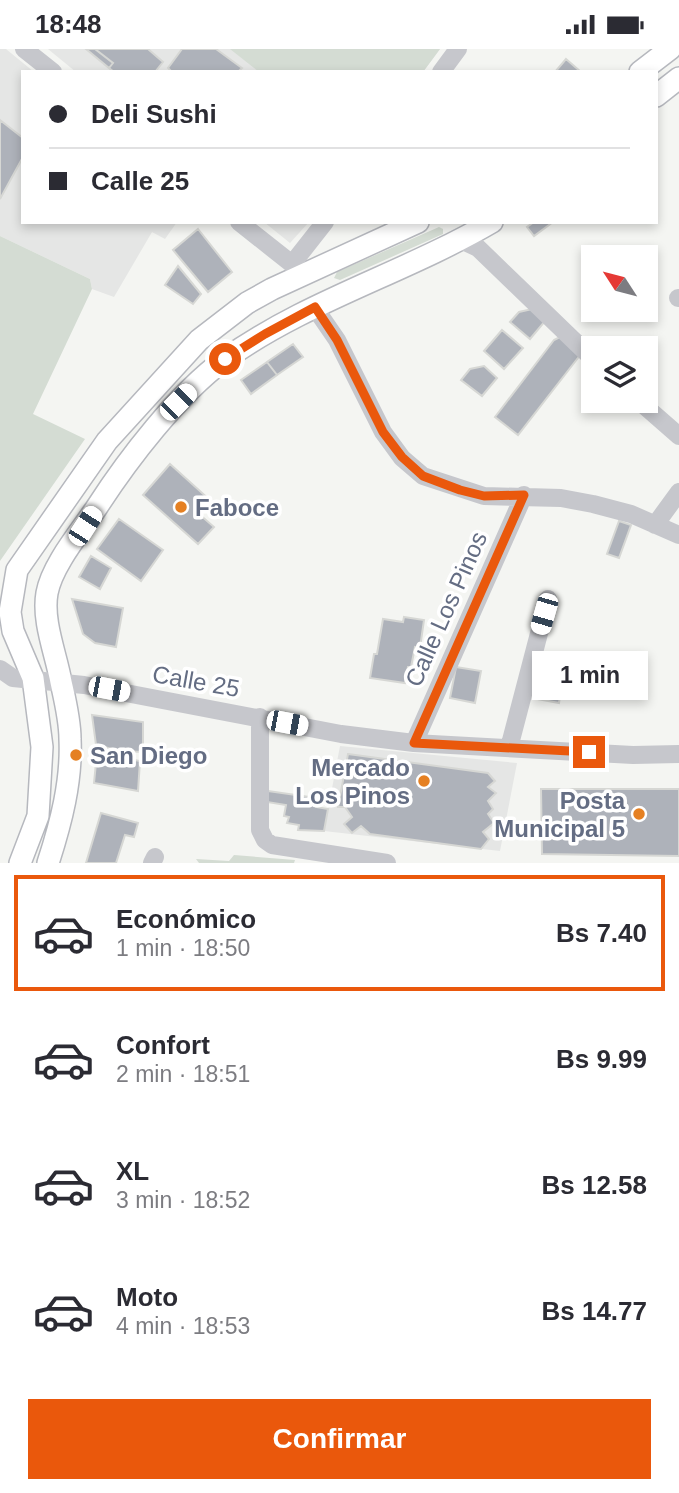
<!DOCTYPE html>
<html lang="es">
<meta charset="utf-8">
<style>
:root{--surface:#fff;--page:#f7f7f7;--text:#2b2b33;--muted:#7c7c81;--line:#e1e1e2;--accent:#ea580c}
body{margin:0;font-family:Helvetica,sans-serif;background:var(--page);color:var(--text);height:100vh;display:flex;flex-direction:column;font-size:26px;white-space:nowrap}
*{box-sizing:border-box;margin:0}
p{font-size:23px;color:var(--muted)}
.icon{flex:none;width:38px;height:38px;fill:none;stroke:currentColor;stroke-width:2;stroke-linecap:round;stroke-linejoin:round}
.map{position:relative;height:814px;overflow:hidden}
.drawer{display:flex;flex-direction:column;background:var(--surface);flex:1}
.drawer>*{flex:none}
.banner{position:absolute;left:21px;top:21px;width:637px;height:154px;border-radius:0px;box-shadow:0 4px 10px #0003;display:grid;align-content:center;height:154px;padding:0 28px;background:var(--surface)}
.needle{width:46px;rotate:306deg}
.tools{position:absolute;left:581px;top:196px;display:grid;gap:14px}
.tools a{display:grid;place-items:center;width:77px;height:77px;border-radius:0px;background:var(--surface);box-shadow:0 4px 10px #0003;font-size:35px}
.end{position:absolute;width:32px;height:32px;margin:-16px;border:9px solid #ea580c;background:#fff;box-shadow:0 0 0 4px #fff}
.from{border-radius:50%}
.bubble{position:absolute;height:49px;border-radius:0px;background:var(--surface);box-shadow:0 4px 10px #0003;font-size:23px;font-weight:800;line-height:49px;text-align:center}
.car{position:absolute;width:21px;height:42px;margin:-21px -10px;border-radius:9px;box-shadow:0 0 5px 2px #0007;background:linear-gradient(#fff 24%,#345 0 40%,#fff 0 76%,#345 0 86%,#fff 0)}
.banner b{display:flex;align-items:center;gap:24px;height:66px;font-size:26px}
.banner b+b{border-top:2px solid var(--line)}
.banner i{width:18px;height:18px;background:var(--text)}
ul{padding:12px 0 0;list-style:none}
li{display:flex;align-items:center;gap:21px;height:116px;margin:0 14px 10px;padding:0 14px;border:4px solid transparent;border-radius:0px}
li div{flex:1}
li b{display:block;font-size:26px}
li em{font-style:normal;font-weight:800}
li.on{border-color:var(--accent)}
li>.icon{width:63px;height:63px;stroke-width:1.5}
.cta{display:flex;gap:14px;margin-top:auto;padding:14px 28px}
.cta a{flex:1;height:80px;border-radius:0px;background:var(--accent);color:#fff;font-size:28px;font-weight:800;line-height:80px;text-align:center}
.status{display:flex;justify-content:space-between;align-items:center;height:49px;padding:0 35px;background:var(--surface);direction:ltr}
.status svg{height:19px;fill:currentColor}
.map>svg:first-child{display:block}
.built{fill:#e5e6e5}
.green{fill:#d4dcd3}
.building{fill:#aeb2ba;stroke:#d6d7d4;stroke-width:2}
.lines{fill:none;stroke-linecap:round;stroke-linejoin:round}
.major-casing{stroke:#b6b8be;stroke-width:24}
.minor{stroke:#c6c7cc;stroke-width:18}
.major{stroke:#fff;stroke-width:21}
.route{stroke:#ea580c;stroke-width:9}
.poi-dot{fill:#e58022;stroke:#fff;stroke-width:2.5}
.labels{text-anchor:middle;dominant-baseline:central;stroke-width:7;stroke-linejoin:round;paint-order:stroke}
.poi-label{font-size:24px;font-weight:bold;fill:#646d83;stroke:#fff;text-anchor:start}
.street-label{font-size:24px;fill:#646d83;stroke:#fff}
</style>
<div class="status"><b>18:48</b><svg viewBox="0 0 49 12"><path d="M0 12V9h3v3zM5 12V6h3v6zM10 12V3h3v9zM15 12V0h3v12zM26 1h20v11H26zM47 4h2v5h-2z"/></svg></div>
<div class="map">
<svg width="679" height="814" viewBox="0 0 679 814">
<rect width="100%" height="100%" fill="#f4f5f2"/>
<path class="built" d="M0,0H6L34,23H23V173H177L165,190L152,183L114,248L92,240L90,230L0,187Z
M48,0H440L423,23H76Z
M264,173H309L290,194Z
M340,697L517,714L500,802L324,782Z"/>
<path class="green" d="M230,0H440L423,23H259Z
M439,178L443,180V185L340,231L334,229L337,223Z
M0,187L90,230L92,240L33,365L85,390L0,512Z
M234,806L295,811L294,814H199L196,810L229,812Z"/>
<path class="building" d="M86,0H95L113,14L109,19Z
M95,0H148L163,13L155,23H114L109,19L113,14Z
M182,0H216L242,19L238,23H172L168,19Z
M566,10L581,23H555Z
M0,71L23,89V108L0,150Z
M534,173H553L534,187L527,178Z
M198,180L232,223L208,243L173,201Z
M178,217L201,245L193,255L165,236Z
M532,260L546,271L530,290L510,273L519,263Z
M502,281L523,299L504,320L484,302Z
M560,288L581,305L518,386L495,368L554,291Z
M293,295L303,308L277,326L267,313Z
M267,313L277,326L251,345L241,331Z
M484,317L497,329L482,347L461,331L470,320Z
M170,415L211,452L199,465L214,478L198,495L143,446Z
M119,470L163,501L141,532L97,500Z
M619,472L631,476L619,509L607,505Z
M91,507L111,519L100,540L79,528Z
M72,550L123,559L116,598L95,594L83,585Z
M404,568L424,571L420,599L415,598L411,618H408L405,634L370,629L374,605H377L383,570L403,573Z
M456,618L481,622L475,654L450,649Z
M538,624L563,628L559,654L538,650L535,643Z
M92,666L143,673V703L120,702L96,696Z
M97,704L140,712L138,742L94,734Z
M348,705L488,724L495,732L488,738L496,744L488,752L493,760L488,765L494,774L483,783L489,790L481,800L370,785L361,777L352,784L344,775L352,768L345,758H338Z
M541,740H679V807L542,805Z
M268,742L317,749L316,758L328,760L324,782L298,781L299,776L287,774L289,768L284,767L286,756L267,753Z
M101,764L138,774L134,788L125,786L116,814H86Z"/>
<g class="lines">
<defs>
<path id="major" d="M640,23L670,0
M656,47L679,29
M20,814L38,767L42,698L33,629L13,582L10,563L17,521L107,392L199,291L247,254L272,240L418,173
M48,814C61,774 72,732 70,690C70,671 65,651 61,633C56,605 42,572 47,544C52,516 81,482 97,458C128,410 178,345 224,311C306,252 405,224 492,173"/>
</defs>
<use href="#major" class="major-casing"/>
<path class="minor" d="M24,0L53,23
M441,23L458,0
M239,173L292,215L298,226
M461,191L478,199L593,310
M292,215L325,173
M678,249H679
M315,259L337,291L383,383L402,409L423,427L484,447L561,449L593,455L631,465L679,486
M639,352L679,387
M655,476L679,443
M0,620L13,629L84,636L341,685L414,694L633,706L679,705
M260,668V781L265,791L272,796L387,814
M414,694L524,446
M509,699L548,550
M152,814L155,808"/>
<use href="#major" class="major"/>
</g>
<g class="lines">
<path class="route" d="M225,310L265,285L315,258L337,291L383,383L402,408L423,427L460,441L484,447L524,446L414,694L589,703"/>
</g>
<g class="poi-dot">
<circle cx="181" cy="458" r="7"/>
<circle cx="76" cy="706" r="7"/>
<circle cx="424" cy="732" r="7"/>
<circle cx="639" cy="765" r="7"/>
</g>
<g class="labels">
<g class="poi-label">
<text x="195" y="458">Faboce</text>
<text x="90" y="706">San Diego</text>
<text x="410" y="718" text-anchor="end">Mercado<tspan x="410" dy="28">Los Pinos</tspan></text>
<text x="625" y="751" text-anchor="end">Posta<tspan x="625" dy="28">Municipal 5</tspan></text>
</g>
<g class="street-label">
<text transform="translate(446 560) rotate(-66)">Calle Los Pinos</text>
<text transform="translate(196 632) rotate(10)">Calle 25</text>
</g>
</g>
</svg>
<div class="tools">
<a><svg class="needle" viewBox="-14 -14 28 28"><path d="M0-13l5 13h-10z" fill="#e53935"/><path d="M0 13l5-13h-10z" fill="#7c7c81"/></svg></a>
<a><svg class="icon" aria-label="layers" viewBox="0 0 24 24"><path d="M12 4l9 5-9 5-9-5zM3 14l9 5 9-5"/></svg></a>
</div>
<i class="end from" style="left:225px;top:310px"></i>
<i class="end" style="left:589px;top:703px"></i>
<div class="bubble" style="left:532px;top:602px;width:116px">1 min</div>
<i class="car" style="left:178px;top:353px;rotate:45deg"></i>
<i class="car" style="left:85px;top:477px;rotate:33deg"></i>
<i class="car" style="left:544px;top:565px;rotate:196deg"></i>
<i class="car" style="left:109px;top:640px;rotate:101deg"></i>
<i class="car" style="left:287px;top:674px;rotate:101deg"></i>
<div class="banner">
<b><i class="from"></i>Deli Sushi</b>
<b><i></i>Calle 25</b>
</div>
</div>
<section class="drawer">
<ul>
<li class="on"><svg class="icon" aria-label="car" viewBox="0 0 24 24"><path d="M5 17H2v-5l4-1 3-4h7l3 4 3 1v5h-3M9 17h6M6 11h13"/><circle cx="7" cy="17" r="2"/><circle cx="17" cy="17" r="2"/></svg><div><b>Económico</b><p>1 min · 18:50</p></div><em>Bs 7.40</em></li>
<li><svg class="icon" aria-label="car" viewBox="0 0 24 24"><path d="M5 17H2v-5l4-1 3-4h7l3 4 3 1v5h-3M9 17h6M6 11h13"/><circle cx="7" cy="17" r="2"/><circle cx="17" cy="17" r="2"/></svg><div><b>Confort</b><p>2 min · 18:51</p></div><em>Bs 9.99</em></li>
<li><svg class="icon" aria-label="car" viewBox="0 0 24 24"><path d="M5 17H2v-5l4-1 3-4h7l3 4 3 1v5h-3M9 17h6M6 11h13"/><circle cx="7" cy="17" r="2"/><circle cx="17" cy="17" r="2"/></svg><div><b>XL</b><p>3 min · 18:52</p></div><em>Bs 12.58</em></li>
<li><svg class="icon" aria-label="car" viewBox="0 0 24 24"><path d="M5 17H2v-5l4-1 3-4h7l3 4 3 1v5h-3M9 17h6M6 11h13"/><circle cx="7" cy="17" r="2"/><circle cx="17" cy="17" r="2"/></svg><div><b>Moto</b><p>4 min · 18:53</p></div><em>Bs 14.77</em></li>
</ul>
<div class="cta"><a>Confirmar</a></div>
</section>
